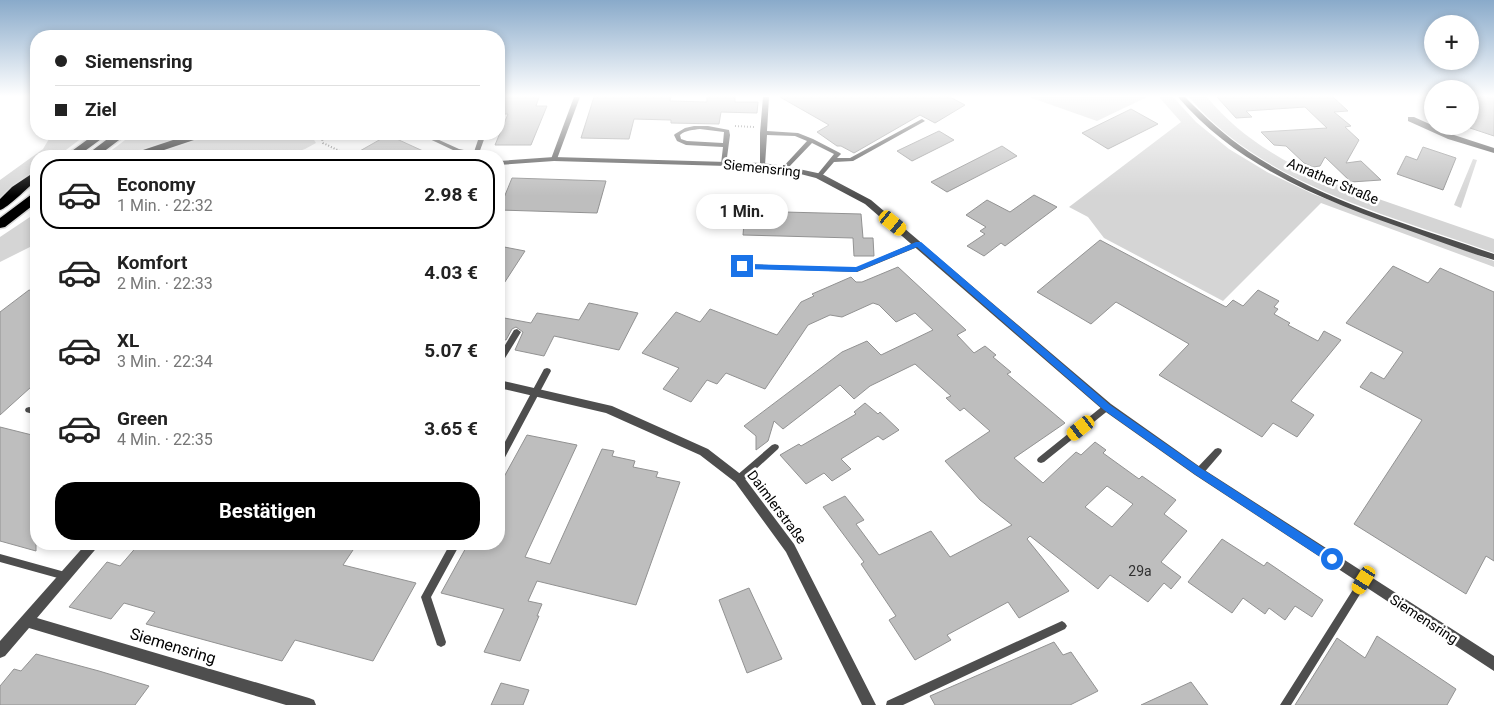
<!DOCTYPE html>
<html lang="de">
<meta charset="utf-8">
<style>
:root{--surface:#fff;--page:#f2f2f2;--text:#222;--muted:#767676;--line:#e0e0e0;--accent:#000}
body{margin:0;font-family:Roboto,sans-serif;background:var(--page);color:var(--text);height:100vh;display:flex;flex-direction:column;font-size:19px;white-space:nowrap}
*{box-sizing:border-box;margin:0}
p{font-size:16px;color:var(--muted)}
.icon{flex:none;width:28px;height:28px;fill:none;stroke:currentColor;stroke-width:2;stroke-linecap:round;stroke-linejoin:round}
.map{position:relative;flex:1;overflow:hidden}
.drawer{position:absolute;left:30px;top:150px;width:475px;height:400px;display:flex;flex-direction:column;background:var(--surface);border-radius:20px;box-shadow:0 2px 8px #0003}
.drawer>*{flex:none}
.hud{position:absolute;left:30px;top:30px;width:475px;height:110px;border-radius:20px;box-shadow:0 2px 8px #0003;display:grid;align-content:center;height:110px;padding:0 25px;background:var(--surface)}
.controls{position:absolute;left:1424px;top:15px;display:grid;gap:10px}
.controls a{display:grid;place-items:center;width:55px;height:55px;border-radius:50%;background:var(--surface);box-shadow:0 2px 8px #0003;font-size:25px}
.end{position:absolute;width:22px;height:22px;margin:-11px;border:6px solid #1a73e8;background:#fff;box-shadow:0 0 0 2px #fff}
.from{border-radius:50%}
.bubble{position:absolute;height:35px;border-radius:18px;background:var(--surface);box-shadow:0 2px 8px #0003;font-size:16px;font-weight:700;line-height:35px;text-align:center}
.car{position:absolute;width:15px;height:30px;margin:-15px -8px;border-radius:6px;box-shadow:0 0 4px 1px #0007;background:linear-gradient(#f5c518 24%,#345 0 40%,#f5c518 0 76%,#345 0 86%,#f5c518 0)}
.hud b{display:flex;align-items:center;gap:18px;height:48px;font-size:19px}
.hud b+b{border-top:1px solid var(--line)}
.hud i{width:12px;height:12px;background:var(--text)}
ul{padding:9px 0 0;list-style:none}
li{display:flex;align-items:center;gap:15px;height:70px;margin:0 10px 8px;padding:0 15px;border:2px solid transparent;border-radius:20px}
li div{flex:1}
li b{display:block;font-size:19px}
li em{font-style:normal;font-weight:700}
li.active{border-color:var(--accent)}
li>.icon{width:45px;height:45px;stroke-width:1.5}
.button{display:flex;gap:10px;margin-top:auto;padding:10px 25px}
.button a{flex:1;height:58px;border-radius:20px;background:var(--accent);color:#fff;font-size:20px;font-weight:700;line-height:58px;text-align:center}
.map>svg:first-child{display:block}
.green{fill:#d5d5d5}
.building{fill:#bebebe;stroke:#929292;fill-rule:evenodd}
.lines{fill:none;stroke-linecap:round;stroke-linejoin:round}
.motorway-casing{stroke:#dbdbdb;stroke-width:3}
.path{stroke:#707070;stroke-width:2;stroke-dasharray:1 2;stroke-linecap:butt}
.service{fill:#4e4e4e;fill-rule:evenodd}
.minor{fill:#4e4e4e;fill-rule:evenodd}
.tertiary{fill:#4e4e4e;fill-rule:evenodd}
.motorway{fill:#000;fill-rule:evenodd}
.route{fill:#1a73e8}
.labels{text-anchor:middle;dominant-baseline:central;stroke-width:5;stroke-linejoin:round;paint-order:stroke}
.street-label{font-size:14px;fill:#000;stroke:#fff}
.near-number-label{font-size:14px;fill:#303030}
.near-street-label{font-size:16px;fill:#000;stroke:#fff}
</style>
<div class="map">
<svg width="1494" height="705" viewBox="0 0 1494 705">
<rect width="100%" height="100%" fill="#fff"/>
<path class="green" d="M1029,97H1147L1097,121Z
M1159,97H1173L1196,122L1229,149L1267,172L1313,194L1494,261V267L1321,203L1223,301L1104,238L1088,217L1069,207L1181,122Z
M1189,97H1207C1237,134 1278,159 1321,179L1494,239V253C1392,216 1260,184 1189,97Z
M52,134H87L58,156H36V172L0,198V180L43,149Z
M133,134H195L131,156H104Z
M215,134H312L311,135L316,143L305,149L285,156H144Z
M1473,159L1477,160L1461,208L1454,205Z
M36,213V244L0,262V237Z"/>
<path class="building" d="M499,97H539L536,106H547L531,145H495L508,114H499Z
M594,97H671L670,101L707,102V97H735V102H758L757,113L721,112L719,124L671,123V120L634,119L629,139L581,138Z
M780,97H950L965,105L935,123L920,115L854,153L841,146H837L817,132L829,125Z
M1217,97H1333L1348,111L1334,112L1351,126L1345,127L1359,140L1346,163L1361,161L1381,180L1351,182L1325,157L1320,166L1313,167L1304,163L1286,146L1274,145L1261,132L1327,128L1305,107L1246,111L1252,117L1236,118Z
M1470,97H1494V136L1470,128Z
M1131,109L1158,124L1108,149L1082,133Z
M939,131L954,140L912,161L897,151Z
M388,135L434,156H351Z
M1002,146L1017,156L947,192L931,182Z
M1423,147L1456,158L1443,190L1397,174L1406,156L1417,160Z
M512,178L606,181L597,213L499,210Z
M1034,195L1057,207L1005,246L1001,243L984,256L967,246L985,234L980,231L986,227L966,215L987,200L1010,212Z
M745,211L861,214L863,238H873L874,256H854L853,238L743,235Z
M1100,240L1226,307L1233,300L1243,306L1258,290L1279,301L1274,307L1278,309L1274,314L1290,323L1288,325L1318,341L1324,331L1341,340L1291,401L1314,415L1297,437L1273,423L1262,437L1159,375L1189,344L1116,302L1091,324L1037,292Z
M499,246L525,251L499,291Z
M1393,266L1428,283L1440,268L1494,292V561L1486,556L1466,594L1354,524L1422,420L1360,387L1371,372L1384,379L1403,352L1346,323Z
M898,267L966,330L957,335L974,353L985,346L996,355L993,357L1011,372L1007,374L1065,423L1014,458L1043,483L1076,452L1081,455L1095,442L1106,450L1103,453L1139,479L1142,476L1176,500L1164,514L1187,531L1161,562L1181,577L1171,589L1164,583L1148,602L1110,575L1098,589L1030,536L1027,539L1069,591L1019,618L1008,602L947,635L951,640L915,660L889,620L896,616L861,564L864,562L823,507L845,496L864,520L856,524L879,555L931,531L950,557L1012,525L980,500L945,461L990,431L964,408L960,411L946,398L951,396L915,364L870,386L854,399L840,385L783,429L774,421L768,441L756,450V436L744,426L842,352L867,341L881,355L933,330L915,313L896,322L879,305L873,303L842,317L830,315L808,325L765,389L726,373L717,384L707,380L691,402L663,389L679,368L642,353L676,312L700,322L710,309L777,335L801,302L814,296L812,294L851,277L856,282H862ZM1107,486L1133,504L1112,527L1085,507Z
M29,290L36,292V388L31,387L0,415V312Z
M589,303L638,313L619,350L554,336L544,356L515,350L523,332L516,327L512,329L506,340L499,339V317L531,323L537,313L579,320Z
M865,403L878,414L880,412L899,430L883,440L878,436L841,459L851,469L832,481L824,473L806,484L780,455L799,444L801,446L856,414L854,412Z
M0,427L36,436V551L0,541Z
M527,435L577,445L525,557L550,564L602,449L614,451L612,456L635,461L633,467L658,472L656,477L680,482L636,605L537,581L528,601L542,604L537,616H539L520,661L484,652L504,609L441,593L468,544H499V486Z
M1222,539L1264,566L1267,562L1323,600L1312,617L1295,606L1285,620L1269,608L1265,614L1243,598L1232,613L1188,582Z
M139,544H357L343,565L416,583L373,661L295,640L282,661L146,624L155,612L124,603L111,619L69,607L107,562L120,566Z
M749,588L782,659L747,673L719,600Z
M1377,636L1456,689L1447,705H1295L1337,638L1365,658Z
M1054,642L1063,655L1071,652L1098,691L1070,705H935L930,696Z
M36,654L99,671L149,686L135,705H0V686L14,669L21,671Z
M1191,682L1208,705H1141Z
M501,683L529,690L523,705H491Z"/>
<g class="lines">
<defs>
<path id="motorway" d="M95,134H108L78,156H65Z
M114,134H127L98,156H85Z
M191,134H208L206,136L146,156H129L131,154Z
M36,171V181C28,187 8,208 0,210V199L12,187Z
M36,193V203L5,227L0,228V218L32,194Z"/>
</defs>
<use href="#motorway" class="motorway-casing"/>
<path class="path" d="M735,126L754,127
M321,134L323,143L350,156"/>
<path class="service" d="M574,97H580L557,159L556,160H552L551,159Z
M763,97H769L767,131L798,133L813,139L840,153L841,154L837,158H850L920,120L922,119L925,121L853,161L834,162L821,177L819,178L816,176L834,154L812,143L787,169L785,170L782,168L807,141L795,136L767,135L765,165L764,166H760V133Z
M694,126H708L729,130L730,135L726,165H722L721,164L723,147L686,145L677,141L674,135L675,134L685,128ZM700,129L724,132L723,143L687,141L681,139L680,135C686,130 693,130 700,129Z
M419,134H426L459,149L474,152L480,134H486L478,156H472V155L455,151Z
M916,242H920L921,244L920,246L857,272L742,268L739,266L742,264L856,268Z
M517,329L521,332L502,363L499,364V355L514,330Z
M547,368L550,369L551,371L502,463L499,464V453L544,369Z
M1107,404L1110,405L1111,407L1110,409L1044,462L1041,463L1038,462L1037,460L1038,458L1104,405Z
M29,407L36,409V415L26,412L25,410L26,408Z
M775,444L778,445L779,447L778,449L742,482L739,483L736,482L735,479L736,476L772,445Z
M1218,448L1221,449L1222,451L1221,453L1202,475L1199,476L1196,475L1195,472L1196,469L1215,449Z
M450,544H460L431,597L446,642L445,645L441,647L437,645L421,597Z
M0,554L65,572L68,573L70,576L68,579L65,580L0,562Z
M1364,576L1367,577L1369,580L1367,583L1291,705H1280L1361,577Z
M1062,621L1065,623L1067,626L1065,629L903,705H886L887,701Z"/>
<path class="minor" d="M1408,117H1414L1454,135L1494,148V153L1448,139L1408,121Z
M554,157L762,163L785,166L822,174L871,200L1111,404L1203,469L1494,656V671L1195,475L1103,410L865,204L816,178L785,170L762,167L554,161L499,165V161Z
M499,380L612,406L708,449L743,476L794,544L876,705H862L786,552L735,482L700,455L606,413L499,388Z
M86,544H100L37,618L309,698L314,700L316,705H286L29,628L5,656L0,658V641Z"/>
<path class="tertiary" d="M1178,97H1185C1205,117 1225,136 1249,152C1322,201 1411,225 1494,254V260C1469,253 1444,243 1419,234C1332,204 1239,169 1178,97Z"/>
<use href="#motorway" class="motorway"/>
</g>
<linearGradient id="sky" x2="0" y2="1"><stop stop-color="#89aaca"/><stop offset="0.49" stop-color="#fff"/><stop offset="1" stop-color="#fff" stop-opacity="0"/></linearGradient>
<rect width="1494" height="196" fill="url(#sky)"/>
<path class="route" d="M916,242H921L1110,405L1202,469L1335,555V562H1328L1196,475L1104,410L917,247L856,272L742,269L738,266L742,264L856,267Z"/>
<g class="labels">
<g class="street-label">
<text transform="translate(762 168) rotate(6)">Siemensring</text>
<text transform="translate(1333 181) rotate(23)">Anrather Straße</text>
<text transform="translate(777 507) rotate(53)">Daimlerstraße</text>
<text transform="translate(1424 619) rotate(33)">Siemensring</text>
</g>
<g class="near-number-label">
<text x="1140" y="571">29a</text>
</g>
<g class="near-street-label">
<text transform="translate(173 646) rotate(17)">Siemensring</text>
</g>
</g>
</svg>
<div class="controls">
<a>+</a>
<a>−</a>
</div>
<i class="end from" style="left:1332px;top:559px"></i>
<i class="end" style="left:742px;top:266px"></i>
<div class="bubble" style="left:696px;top:194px;width:92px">1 Min.</div>
<i class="car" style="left:893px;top:223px;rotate:129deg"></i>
<i class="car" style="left:1081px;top:428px;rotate:232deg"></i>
<i class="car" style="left:1364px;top:580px;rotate:212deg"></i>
<div class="hud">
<b><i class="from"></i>Siemensring</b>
<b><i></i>Ziel</b>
</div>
<section class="drawer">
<ul>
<li class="active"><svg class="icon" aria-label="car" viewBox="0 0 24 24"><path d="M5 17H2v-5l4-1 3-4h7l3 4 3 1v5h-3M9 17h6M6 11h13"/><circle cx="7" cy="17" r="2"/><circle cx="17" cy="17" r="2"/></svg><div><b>Economy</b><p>1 Min. · 22:32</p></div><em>2.98 €</em></li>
<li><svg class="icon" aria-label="car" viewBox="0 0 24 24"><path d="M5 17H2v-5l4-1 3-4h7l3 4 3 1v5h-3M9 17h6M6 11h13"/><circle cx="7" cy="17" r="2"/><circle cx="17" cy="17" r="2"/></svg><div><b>Komfort</b><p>2 Min. · 22:33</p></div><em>4.03 €</em></li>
<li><svg class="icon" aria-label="car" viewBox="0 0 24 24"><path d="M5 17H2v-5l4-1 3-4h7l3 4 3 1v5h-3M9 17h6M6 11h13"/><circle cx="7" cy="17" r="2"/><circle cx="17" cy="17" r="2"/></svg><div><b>XL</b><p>3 Min. · 22:34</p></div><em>5.07 €</em></li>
<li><svg class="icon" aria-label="car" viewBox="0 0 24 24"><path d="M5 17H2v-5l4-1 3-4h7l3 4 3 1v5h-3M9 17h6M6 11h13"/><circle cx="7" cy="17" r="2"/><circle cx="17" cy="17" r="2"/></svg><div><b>Green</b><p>4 Min. · 22:35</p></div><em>3.65 €</em></li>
</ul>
<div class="button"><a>Bestätigen</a></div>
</section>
</div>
